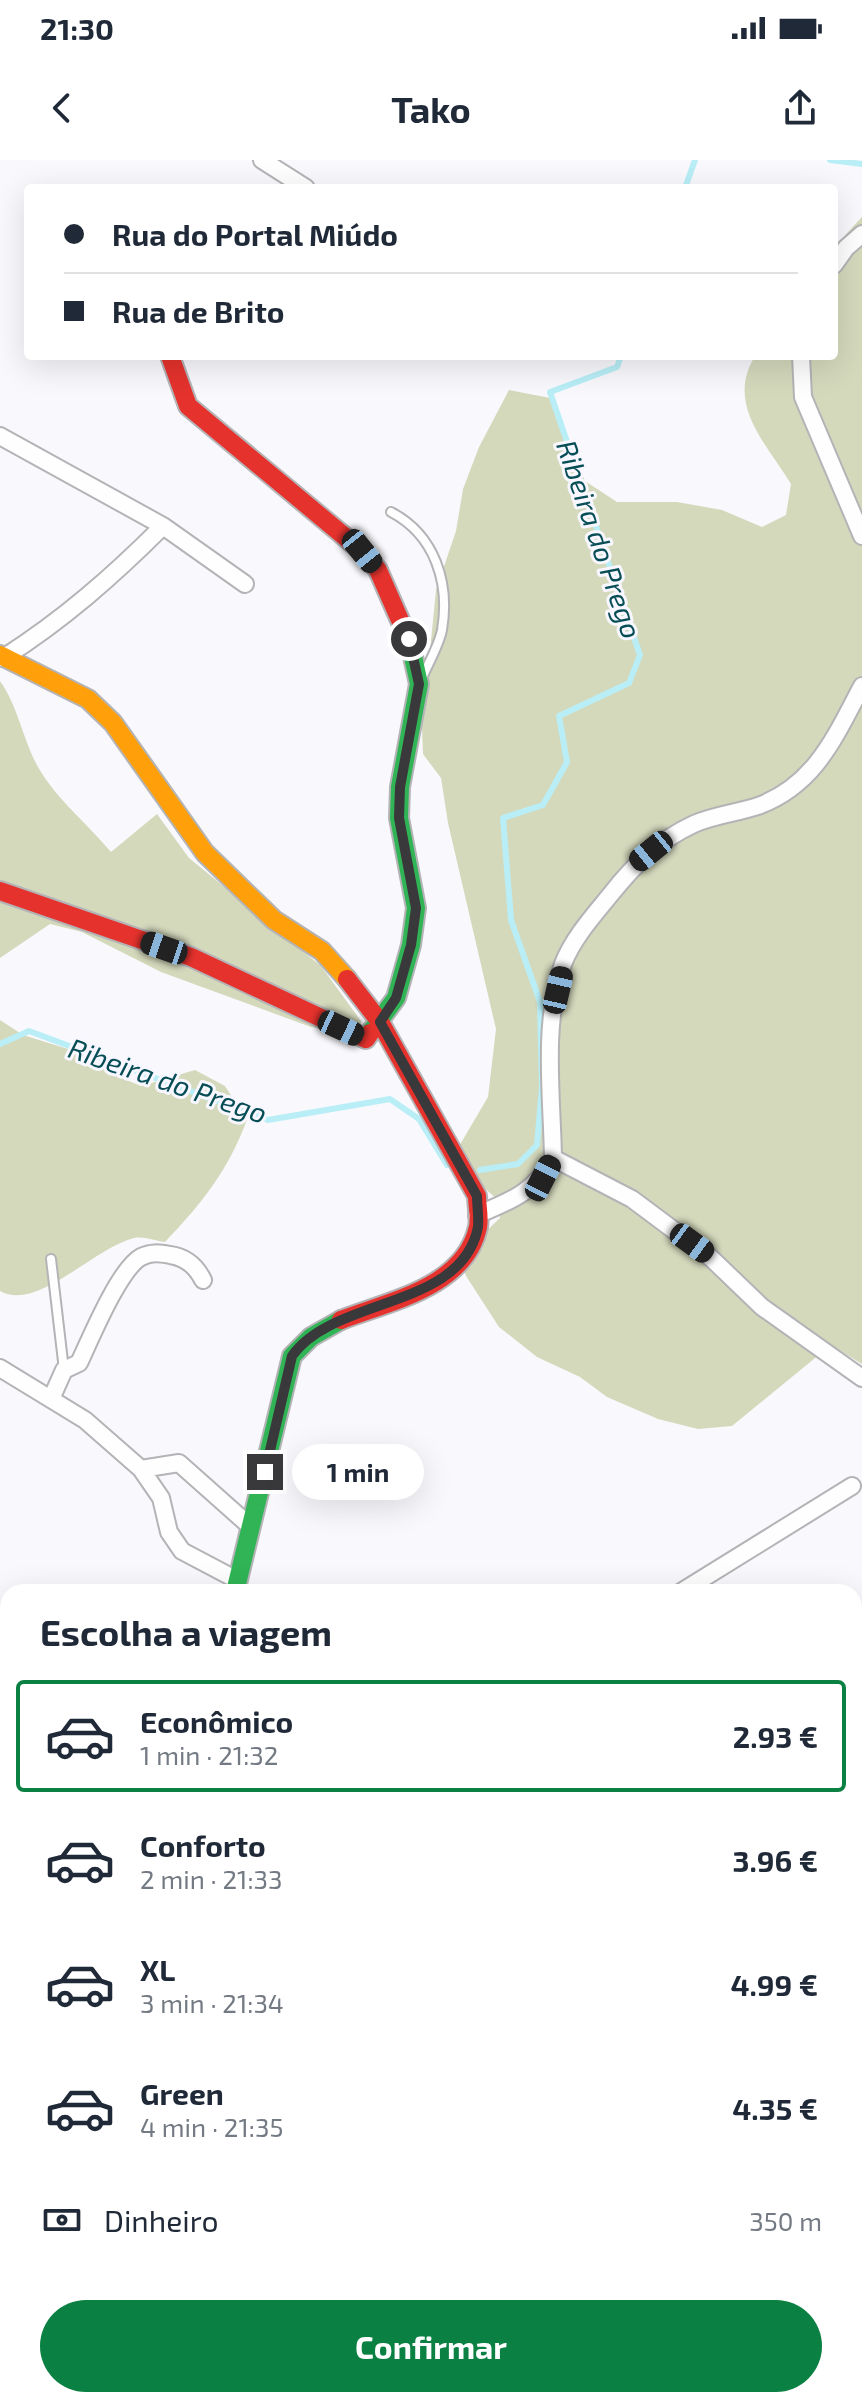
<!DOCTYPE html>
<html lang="pt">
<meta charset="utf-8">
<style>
:root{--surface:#fff;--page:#f2f2f3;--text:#1f2937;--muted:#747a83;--line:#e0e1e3;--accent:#0b8043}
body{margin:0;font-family:"Exo 2",sans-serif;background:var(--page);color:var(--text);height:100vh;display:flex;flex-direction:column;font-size:30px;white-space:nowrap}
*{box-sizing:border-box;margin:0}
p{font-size:26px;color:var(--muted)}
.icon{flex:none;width:44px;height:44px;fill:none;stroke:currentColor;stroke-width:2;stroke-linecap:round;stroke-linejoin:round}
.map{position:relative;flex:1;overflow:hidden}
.panel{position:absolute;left:0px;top:1424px;width:862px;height:824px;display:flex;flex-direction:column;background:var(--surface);border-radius:24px 24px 0 0;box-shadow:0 8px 32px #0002}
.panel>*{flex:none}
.hud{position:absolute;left:24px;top:24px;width:814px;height:176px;border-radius:8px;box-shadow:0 8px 32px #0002;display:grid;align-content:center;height:176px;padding:0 40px;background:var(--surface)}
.end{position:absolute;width:36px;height:36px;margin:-18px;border:10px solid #39383b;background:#fff;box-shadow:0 0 0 4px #fff}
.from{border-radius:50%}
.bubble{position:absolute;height:56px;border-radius:28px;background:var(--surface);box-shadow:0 8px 32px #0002;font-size:26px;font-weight:700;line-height:56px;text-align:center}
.car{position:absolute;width:24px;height:48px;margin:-24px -12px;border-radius:10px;box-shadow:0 0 6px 2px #0007;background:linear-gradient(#222 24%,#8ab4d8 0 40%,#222 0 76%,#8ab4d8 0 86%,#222 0)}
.hud b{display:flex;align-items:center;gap:28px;height:76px;font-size:30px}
.hud b+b{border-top:2px solid var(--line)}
.hud i{width:20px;height:20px;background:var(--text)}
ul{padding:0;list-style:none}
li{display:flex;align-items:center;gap:24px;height:112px;margin:0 16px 12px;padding:0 24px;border:4px solid transparent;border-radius:8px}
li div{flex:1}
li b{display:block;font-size:30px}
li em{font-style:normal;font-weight:700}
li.selected{border-color:var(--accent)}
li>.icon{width:72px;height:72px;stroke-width:1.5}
h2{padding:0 40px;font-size:36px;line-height:96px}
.pay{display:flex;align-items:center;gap:20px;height:88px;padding:0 40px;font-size:30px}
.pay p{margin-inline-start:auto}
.action{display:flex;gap:16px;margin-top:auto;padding:16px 40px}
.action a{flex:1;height:92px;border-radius:48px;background:var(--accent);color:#fff;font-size:32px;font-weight:700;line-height:92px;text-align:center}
.status{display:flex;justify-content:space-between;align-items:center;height:56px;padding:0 40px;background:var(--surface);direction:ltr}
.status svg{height:22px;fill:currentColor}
header{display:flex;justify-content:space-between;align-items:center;height:104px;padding:0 40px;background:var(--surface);font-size:36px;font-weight:700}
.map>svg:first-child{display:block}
.forest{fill:#d4d9bc}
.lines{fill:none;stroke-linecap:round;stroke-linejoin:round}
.stream{stroke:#b9eef7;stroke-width:6}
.lane-casing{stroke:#b4b4b7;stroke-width:12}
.street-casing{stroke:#b4b4b7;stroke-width:20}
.fast-casing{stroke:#b4b4b7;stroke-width:22}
.slow-casing{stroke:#b4b4b7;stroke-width:22}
.jam-casing{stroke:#b4b4b7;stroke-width:22}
.lane{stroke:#fefeff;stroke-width:8}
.street{stroke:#fefeff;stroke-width:16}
.fast{stroke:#30b455;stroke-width:18}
.slow{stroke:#ff9f0a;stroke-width:18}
.jam{stroke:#e5322d;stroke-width:18}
.route{stroke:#39383b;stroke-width:10}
.labels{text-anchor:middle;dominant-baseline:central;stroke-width:6;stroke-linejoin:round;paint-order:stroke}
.water-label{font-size:28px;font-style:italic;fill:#064d55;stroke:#f8f7ff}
</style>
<div class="status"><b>21:30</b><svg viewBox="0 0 49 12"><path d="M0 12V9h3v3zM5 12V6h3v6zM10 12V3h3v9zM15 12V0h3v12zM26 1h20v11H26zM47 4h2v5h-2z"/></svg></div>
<header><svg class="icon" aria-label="back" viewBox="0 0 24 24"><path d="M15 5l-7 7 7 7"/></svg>Tako<svg class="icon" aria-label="share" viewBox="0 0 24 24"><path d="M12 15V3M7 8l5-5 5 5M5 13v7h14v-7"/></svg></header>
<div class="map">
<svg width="862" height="2248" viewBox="0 0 862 2248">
<rect width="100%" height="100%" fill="#f9f9fd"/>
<path class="forest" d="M862,57V1204L831,1185L732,1266L698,1269L658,1259L607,1237L580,1217L537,1197L499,1167L466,1116L460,1096L500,1058L498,1040L464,1010L458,988L488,937L496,869L448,663L441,618L423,594L421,544L428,511L436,430L456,371L463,329L479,287L509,230L550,238L585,321L617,342H677L722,350L762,367L786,355L791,324C767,284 725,245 755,196H834V87Z
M0,521C18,546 23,580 38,607C57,640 87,663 111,692L157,654L189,698L321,806L361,861L359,874L311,867L161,812L82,772L50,764L0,798Z
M0,860L23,875L84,894L108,912L141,926L195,910L225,926L247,960C227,1012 203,1042 165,1082C156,1081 144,1076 134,1078C92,1089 37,1152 0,1131Z
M862,2189V2248H781L790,2240H854V2194Z
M525,2240H679L686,2248H519Z"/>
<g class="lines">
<path class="stream" d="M830,0L862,4
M685,28L695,0
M0,884L29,871L268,960L390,939L419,959L447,1005
M480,1010L518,1004L537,985L542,927L540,842L511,760L503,658L543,645L567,602L559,556L629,523L640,495L550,232L617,207L621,196"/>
<defs>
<path id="lane" d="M391,352C435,375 450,423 442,470C439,485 429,502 423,516
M51,1099L64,1210
M854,1917L862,1915
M854,2145L862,2143
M698,2240L704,2248
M748,2248L757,2240"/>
<path id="street" d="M262,0L306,28
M834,105L846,88L862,74
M801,196L803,237L862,376
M0,276L163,366L245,424
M3,498C63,460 113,416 163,366
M553,998L632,1039L711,1098L762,1147L862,1218
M477,1055C511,1041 536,1031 553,998C552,936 542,864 563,804C573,778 594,755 611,734C634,705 659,680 694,664C714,655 737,653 758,646C815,625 835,577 862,526
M0,1208L85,1260L141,1309L161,1338L169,1372L182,1391L237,1420
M51,1239L64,1210L79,1203C90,1180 119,1109 141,1097C151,1092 159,1093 170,1095C185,1097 196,1106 203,1120
M141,1309L179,1303L251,1367
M681,1432L852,1326
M0,1594L8,1605
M854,1657L862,1659
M0,1757L8,1752
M516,2240L522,2248
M133,2248L143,2240"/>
<path id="fast" d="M370,873L396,838L411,785L416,748L399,658L400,627L419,524L410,483
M235,1432L292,1196L311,1177L341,1160
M0,2018L8,2017"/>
<path id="slow" d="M0,495L88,539L113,563L205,693L274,760L322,791L347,819"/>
<path id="jam" d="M170,196L188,246L362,391L378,410L410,483
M0,731L191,797L366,879L370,873
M341,1160C390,1141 465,1127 478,1067C480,1057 477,1046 477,1036L380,862L347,819
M854,1879L862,1878"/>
</defs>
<use href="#lane" class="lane-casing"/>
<use href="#street" class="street-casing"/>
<use href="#fast" class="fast-casing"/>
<use href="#slow" class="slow-casing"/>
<use href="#jam" class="jam-casing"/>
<use href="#lane" class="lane"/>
<use href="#street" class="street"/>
<use href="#fast" class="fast"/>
<use href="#slow" class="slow"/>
<use href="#jam" class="jam"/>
</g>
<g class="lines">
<path class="route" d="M265,1312L292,1196C334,1136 462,1150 478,1067C479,1058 477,1046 477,1036L380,862L396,838L411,785L416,748L399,658L400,627L419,524L409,479"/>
</g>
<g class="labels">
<g class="water-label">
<text transform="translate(600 379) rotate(71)">Ribeira do Prego</text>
<text transform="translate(168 920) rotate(19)">Ribeira do Prego</text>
</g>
</g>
</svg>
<i class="end from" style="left:409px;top:479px"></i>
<i class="end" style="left:265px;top:1312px"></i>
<div class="bubble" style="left:292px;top:1284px;width:132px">1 min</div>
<i class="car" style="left:362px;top:391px;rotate:141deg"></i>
<i class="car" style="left:651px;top:691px;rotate:231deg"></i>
<i class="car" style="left:164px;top:788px;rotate:289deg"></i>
<i class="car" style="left:558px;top:830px;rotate:13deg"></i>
<i class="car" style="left:341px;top:868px;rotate:115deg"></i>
<i class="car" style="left:543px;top:1018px;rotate:27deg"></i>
<i class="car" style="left:692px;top:1083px;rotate:126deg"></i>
<div class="hud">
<b><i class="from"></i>Rua do Portal Miúdo</b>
<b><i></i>Rua de Brito</b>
</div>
<section class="panel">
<h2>Escolha a viagem</h2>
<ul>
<li class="selected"><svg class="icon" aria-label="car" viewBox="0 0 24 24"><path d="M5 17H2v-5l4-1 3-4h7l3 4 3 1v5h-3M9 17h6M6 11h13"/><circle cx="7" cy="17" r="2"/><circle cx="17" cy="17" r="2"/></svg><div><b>Econômico</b><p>1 min · 21:32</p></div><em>2.93 €</em></li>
<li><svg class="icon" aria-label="car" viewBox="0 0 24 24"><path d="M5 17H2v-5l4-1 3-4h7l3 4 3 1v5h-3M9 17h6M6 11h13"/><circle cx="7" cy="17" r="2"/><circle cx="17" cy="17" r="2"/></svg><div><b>Conforto</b><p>2 min · 21:33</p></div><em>3.96 €</em></li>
<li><svg class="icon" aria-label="car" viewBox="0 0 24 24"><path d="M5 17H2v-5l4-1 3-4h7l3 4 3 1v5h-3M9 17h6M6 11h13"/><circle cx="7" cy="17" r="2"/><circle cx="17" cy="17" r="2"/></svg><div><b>XL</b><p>3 min · 21:34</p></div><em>4.99 €</em></li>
<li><svg class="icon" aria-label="car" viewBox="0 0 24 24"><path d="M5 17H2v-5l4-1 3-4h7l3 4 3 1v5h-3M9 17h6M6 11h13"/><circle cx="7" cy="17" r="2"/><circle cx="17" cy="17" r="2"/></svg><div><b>Green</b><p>4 min · 21:35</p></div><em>4.35 €</em></li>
</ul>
<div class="pay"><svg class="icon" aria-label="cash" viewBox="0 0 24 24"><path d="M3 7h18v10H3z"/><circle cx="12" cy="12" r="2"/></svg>Dinheiro<p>350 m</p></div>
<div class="action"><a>Confirmar</a></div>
</section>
</div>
